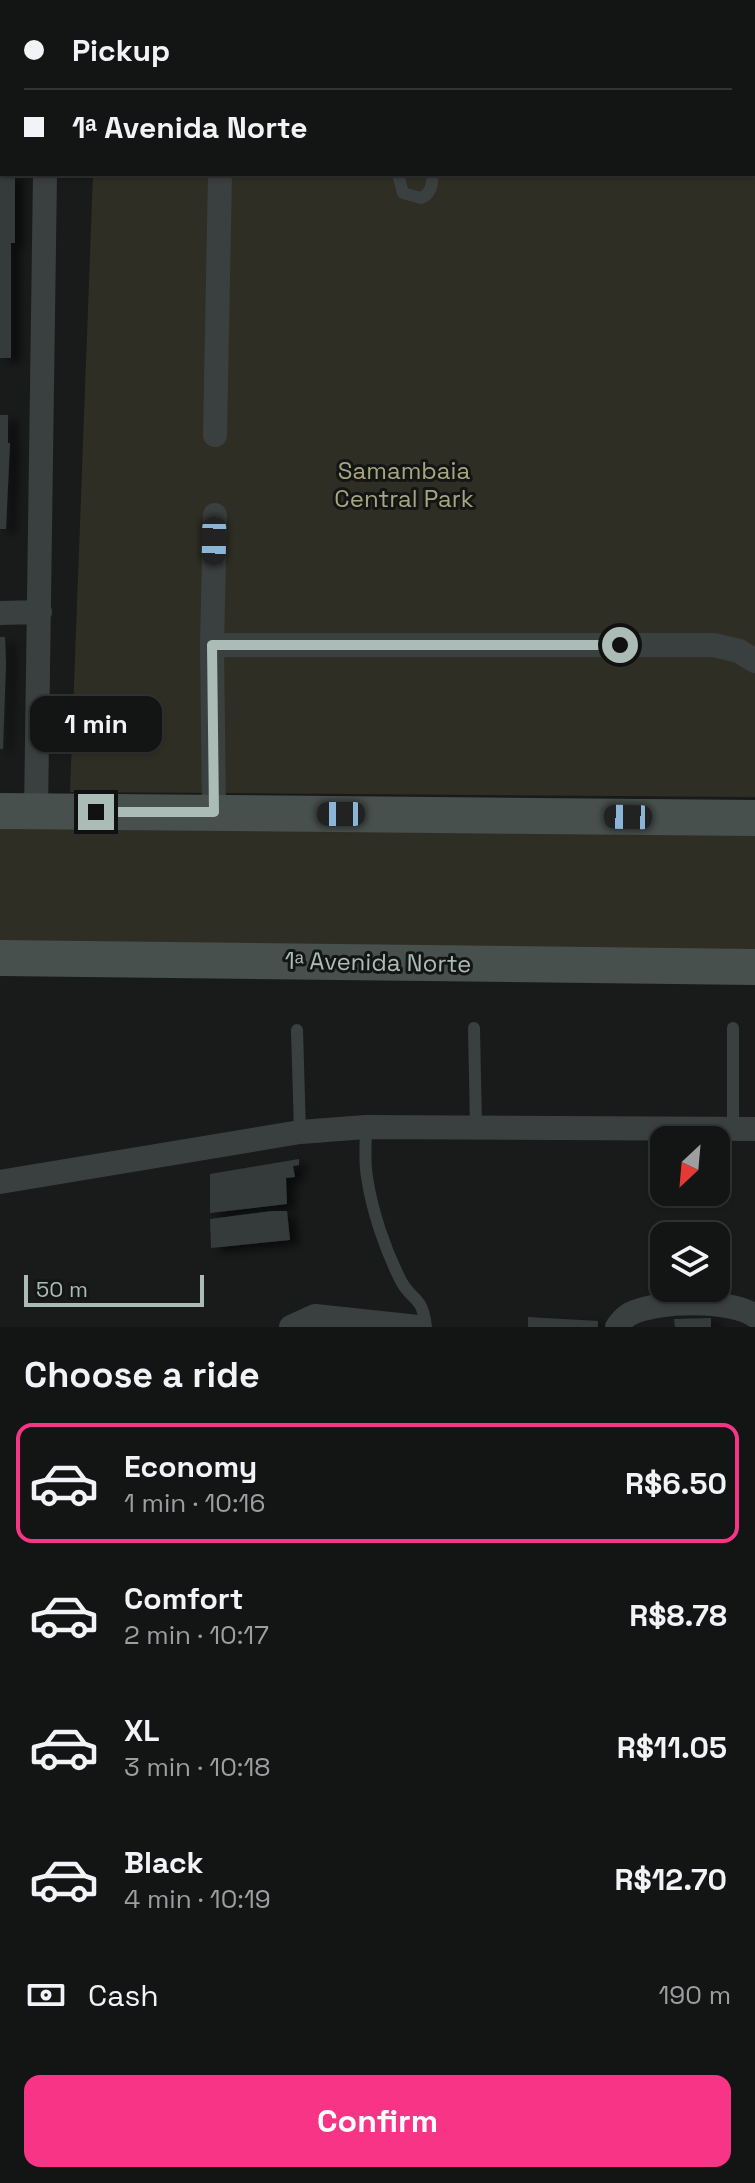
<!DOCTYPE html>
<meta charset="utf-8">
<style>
:root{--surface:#131414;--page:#1c1d1d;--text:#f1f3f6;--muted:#9d9ea0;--line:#323334;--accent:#f83486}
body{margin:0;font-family:"Space Grotesk",sans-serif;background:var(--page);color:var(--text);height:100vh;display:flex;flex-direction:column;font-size:30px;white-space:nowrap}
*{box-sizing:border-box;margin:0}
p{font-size:26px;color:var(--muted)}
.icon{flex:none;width:44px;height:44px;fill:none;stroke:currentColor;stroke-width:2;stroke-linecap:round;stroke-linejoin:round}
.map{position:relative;height:1327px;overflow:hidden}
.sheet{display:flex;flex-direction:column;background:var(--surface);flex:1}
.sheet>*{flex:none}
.guide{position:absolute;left:0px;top:0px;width:756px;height:176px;box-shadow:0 2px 6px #0004,0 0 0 2px var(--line);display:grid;align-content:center;height:176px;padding:0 24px;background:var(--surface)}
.needle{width:52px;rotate:206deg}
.fabs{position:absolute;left:650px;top:1126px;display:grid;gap:16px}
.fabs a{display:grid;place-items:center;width:80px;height:80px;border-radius:16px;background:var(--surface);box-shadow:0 2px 6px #0004,0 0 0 2px var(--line);font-size:40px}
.scale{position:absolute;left:24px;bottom:20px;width:180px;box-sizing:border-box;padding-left:8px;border:4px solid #abbbb5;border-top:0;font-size:22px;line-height:28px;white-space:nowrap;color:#abbbb5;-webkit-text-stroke:6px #141616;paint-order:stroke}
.end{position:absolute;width:36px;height:36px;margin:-18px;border:10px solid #abbbb5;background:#111;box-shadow:0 0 0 4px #111}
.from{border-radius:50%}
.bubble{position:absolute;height:56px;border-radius:16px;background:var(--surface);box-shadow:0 2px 6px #0004,0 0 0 2px var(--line);font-size:26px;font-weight:700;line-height:56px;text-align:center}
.car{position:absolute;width:24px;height:48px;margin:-24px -12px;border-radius:10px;box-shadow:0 0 6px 2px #0007;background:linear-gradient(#222 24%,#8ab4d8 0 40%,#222 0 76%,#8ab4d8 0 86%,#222 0)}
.guide b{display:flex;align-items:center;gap:28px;height:76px;font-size:30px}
.guide b+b{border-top:2px solid var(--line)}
.guide i{width:20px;height:20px;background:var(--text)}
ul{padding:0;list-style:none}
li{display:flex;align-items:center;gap:24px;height:120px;margin:0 16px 12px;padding:0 8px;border:4px solid transparent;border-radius:16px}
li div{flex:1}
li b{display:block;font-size:30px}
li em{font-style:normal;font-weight:700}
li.active{border-color:var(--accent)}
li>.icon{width:72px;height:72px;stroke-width:1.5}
h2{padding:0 24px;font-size:36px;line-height:96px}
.pay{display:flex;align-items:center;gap:20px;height:88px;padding:0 24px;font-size:30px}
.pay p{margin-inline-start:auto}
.button{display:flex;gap:16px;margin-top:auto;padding:16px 24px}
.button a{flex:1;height:92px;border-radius:16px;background:var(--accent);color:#fff;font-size:32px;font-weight:700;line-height:92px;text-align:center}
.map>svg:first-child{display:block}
.green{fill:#2e2e24}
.building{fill:#363a3a;filter:url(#shadow)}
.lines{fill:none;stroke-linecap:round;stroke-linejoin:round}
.lane{stroke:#3a403f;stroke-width:12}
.street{stroke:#3a403f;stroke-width:24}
.secondary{stroke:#47504d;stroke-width:36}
.route{stroke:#abbbb5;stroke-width:10}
.labels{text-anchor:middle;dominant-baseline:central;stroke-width:6;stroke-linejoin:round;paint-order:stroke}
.park-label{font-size:24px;fill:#a7a681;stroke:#141616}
.street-label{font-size:24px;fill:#abbbb5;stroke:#141616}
</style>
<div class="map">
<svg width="755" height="1327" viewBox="0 0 755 1327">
<defs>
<filter id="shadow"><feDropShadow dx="9" dy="5" stdDeviation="4" flood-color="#0009"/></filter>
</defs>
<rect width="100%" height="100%" fill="#191b1b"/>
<path class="green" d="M0,0H755V797L70,792L93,174H754V2H2L0,148Z
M0,829L755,831V954L0,943Z"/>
<path class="building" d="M0,174H15V243H11V358H0Z
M0,415H8V443H10L6,529H0Z
M0,637H5L6,663L3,749H0Z
M299,1159V1165L293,1166L295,1177L286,1178L287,1204L210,1213V1174Z
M272,1211H287L290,1240L211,1248L210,1219Z
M528,1317L598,1321V1327H528Z
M711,1318V1327H675L674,1319Z"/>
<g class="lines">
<path class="lane" d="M398,174L403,193L421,198C431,194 433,185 432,174
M474,1028L476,1126
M297,1030L300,1132
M366,1127C366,1143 364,1161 367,1177C372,1211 385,1249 400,1279C411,1302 422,1293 426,1327
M733,1128V1028"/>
<path class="street" d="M215,435L220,174
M0,613L40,612
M212,645L215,515
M36,812L45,174
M214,812L212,645H714L739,651L755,661
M0,1182L300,1132L366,1127L755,1129
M291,1327L315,1316L418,1327
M617,1327C621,1322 624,1317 630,1314C657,1300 731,1299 755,1316"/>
<path class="secondary" d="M0,144H2
M754,146H755
M0,811L755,818
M0,958L755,967"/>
</g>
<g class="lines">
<path class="route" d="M96,812H214L212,645H620"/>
</g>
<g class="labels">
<g class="park-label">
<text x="404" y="470">Samambaia<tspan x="404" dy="28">Central Park</tspan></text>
</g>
<g class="street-label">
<text transform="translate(378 962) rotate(1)">1ᵃ Avenida Norte</text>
</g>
</g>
</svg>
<div class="fabs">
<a><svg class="needle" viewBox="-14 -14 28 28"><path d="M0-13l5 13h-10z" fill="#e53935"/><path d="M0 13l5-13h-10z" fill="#9d9ea0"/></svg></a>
<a><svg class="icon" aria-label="layers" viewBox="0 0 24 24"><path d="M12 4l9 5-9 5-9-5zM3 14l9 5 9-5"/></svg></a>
</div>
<div class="scale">50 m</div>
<i class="end from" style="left:620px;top:645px"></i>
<i class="end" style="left:96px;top:812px"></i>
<div class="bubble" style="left:30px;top:696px;width:132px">1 min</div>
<i class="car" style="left:214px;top:541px;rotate:181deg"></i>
<i class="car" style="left:341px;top:814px;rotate:270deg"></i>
<i class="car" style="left:628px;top:817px;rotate:271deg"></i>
<div class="guide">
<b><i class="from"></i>Pickup</b>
<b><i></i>1ᵃ Avenida Norte</b>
</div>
</div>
<section class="sheet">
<h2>Choose a ride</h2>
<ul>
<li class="active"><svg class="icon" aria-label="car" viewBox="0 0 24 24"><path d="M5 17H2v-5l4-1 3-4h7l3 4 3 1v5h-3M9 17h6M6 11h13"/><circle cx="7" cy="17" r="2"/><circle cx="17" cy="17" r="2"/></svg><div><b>Economy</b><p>1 min · 10:16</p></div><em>R$6.50</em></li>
<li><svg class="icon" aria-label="car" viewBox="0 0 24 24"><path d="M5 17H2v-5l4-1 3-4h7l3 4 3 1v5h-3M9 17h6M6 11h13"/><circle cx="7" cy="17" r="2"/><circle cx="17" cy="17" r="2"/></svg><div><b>Comfort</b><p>2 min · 10:17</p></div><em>R$8.78</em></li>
<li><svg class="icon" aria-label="car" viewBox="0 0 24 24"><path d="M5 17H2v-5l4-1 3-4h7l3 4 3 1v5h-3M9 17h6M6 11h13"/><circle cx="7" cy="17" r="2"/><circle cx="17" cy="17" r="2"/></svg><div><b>XL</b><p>3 min · 10:18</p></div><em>R$11.05</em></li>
<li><svg class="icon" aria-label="car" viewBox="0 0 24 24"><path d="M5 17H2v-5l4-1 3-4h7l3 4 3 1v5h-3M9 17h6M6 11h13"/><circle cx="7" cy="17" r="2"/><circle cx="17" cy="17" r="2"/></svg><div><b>Black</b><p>4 min · 10:19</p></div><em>R$12.70</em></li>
</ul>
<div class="pay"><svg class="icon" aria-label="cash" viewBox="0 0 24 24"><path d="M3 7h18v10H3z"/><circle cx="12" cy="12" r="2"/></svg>Cash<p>190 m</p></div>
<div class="button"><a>Confirm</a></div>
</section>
